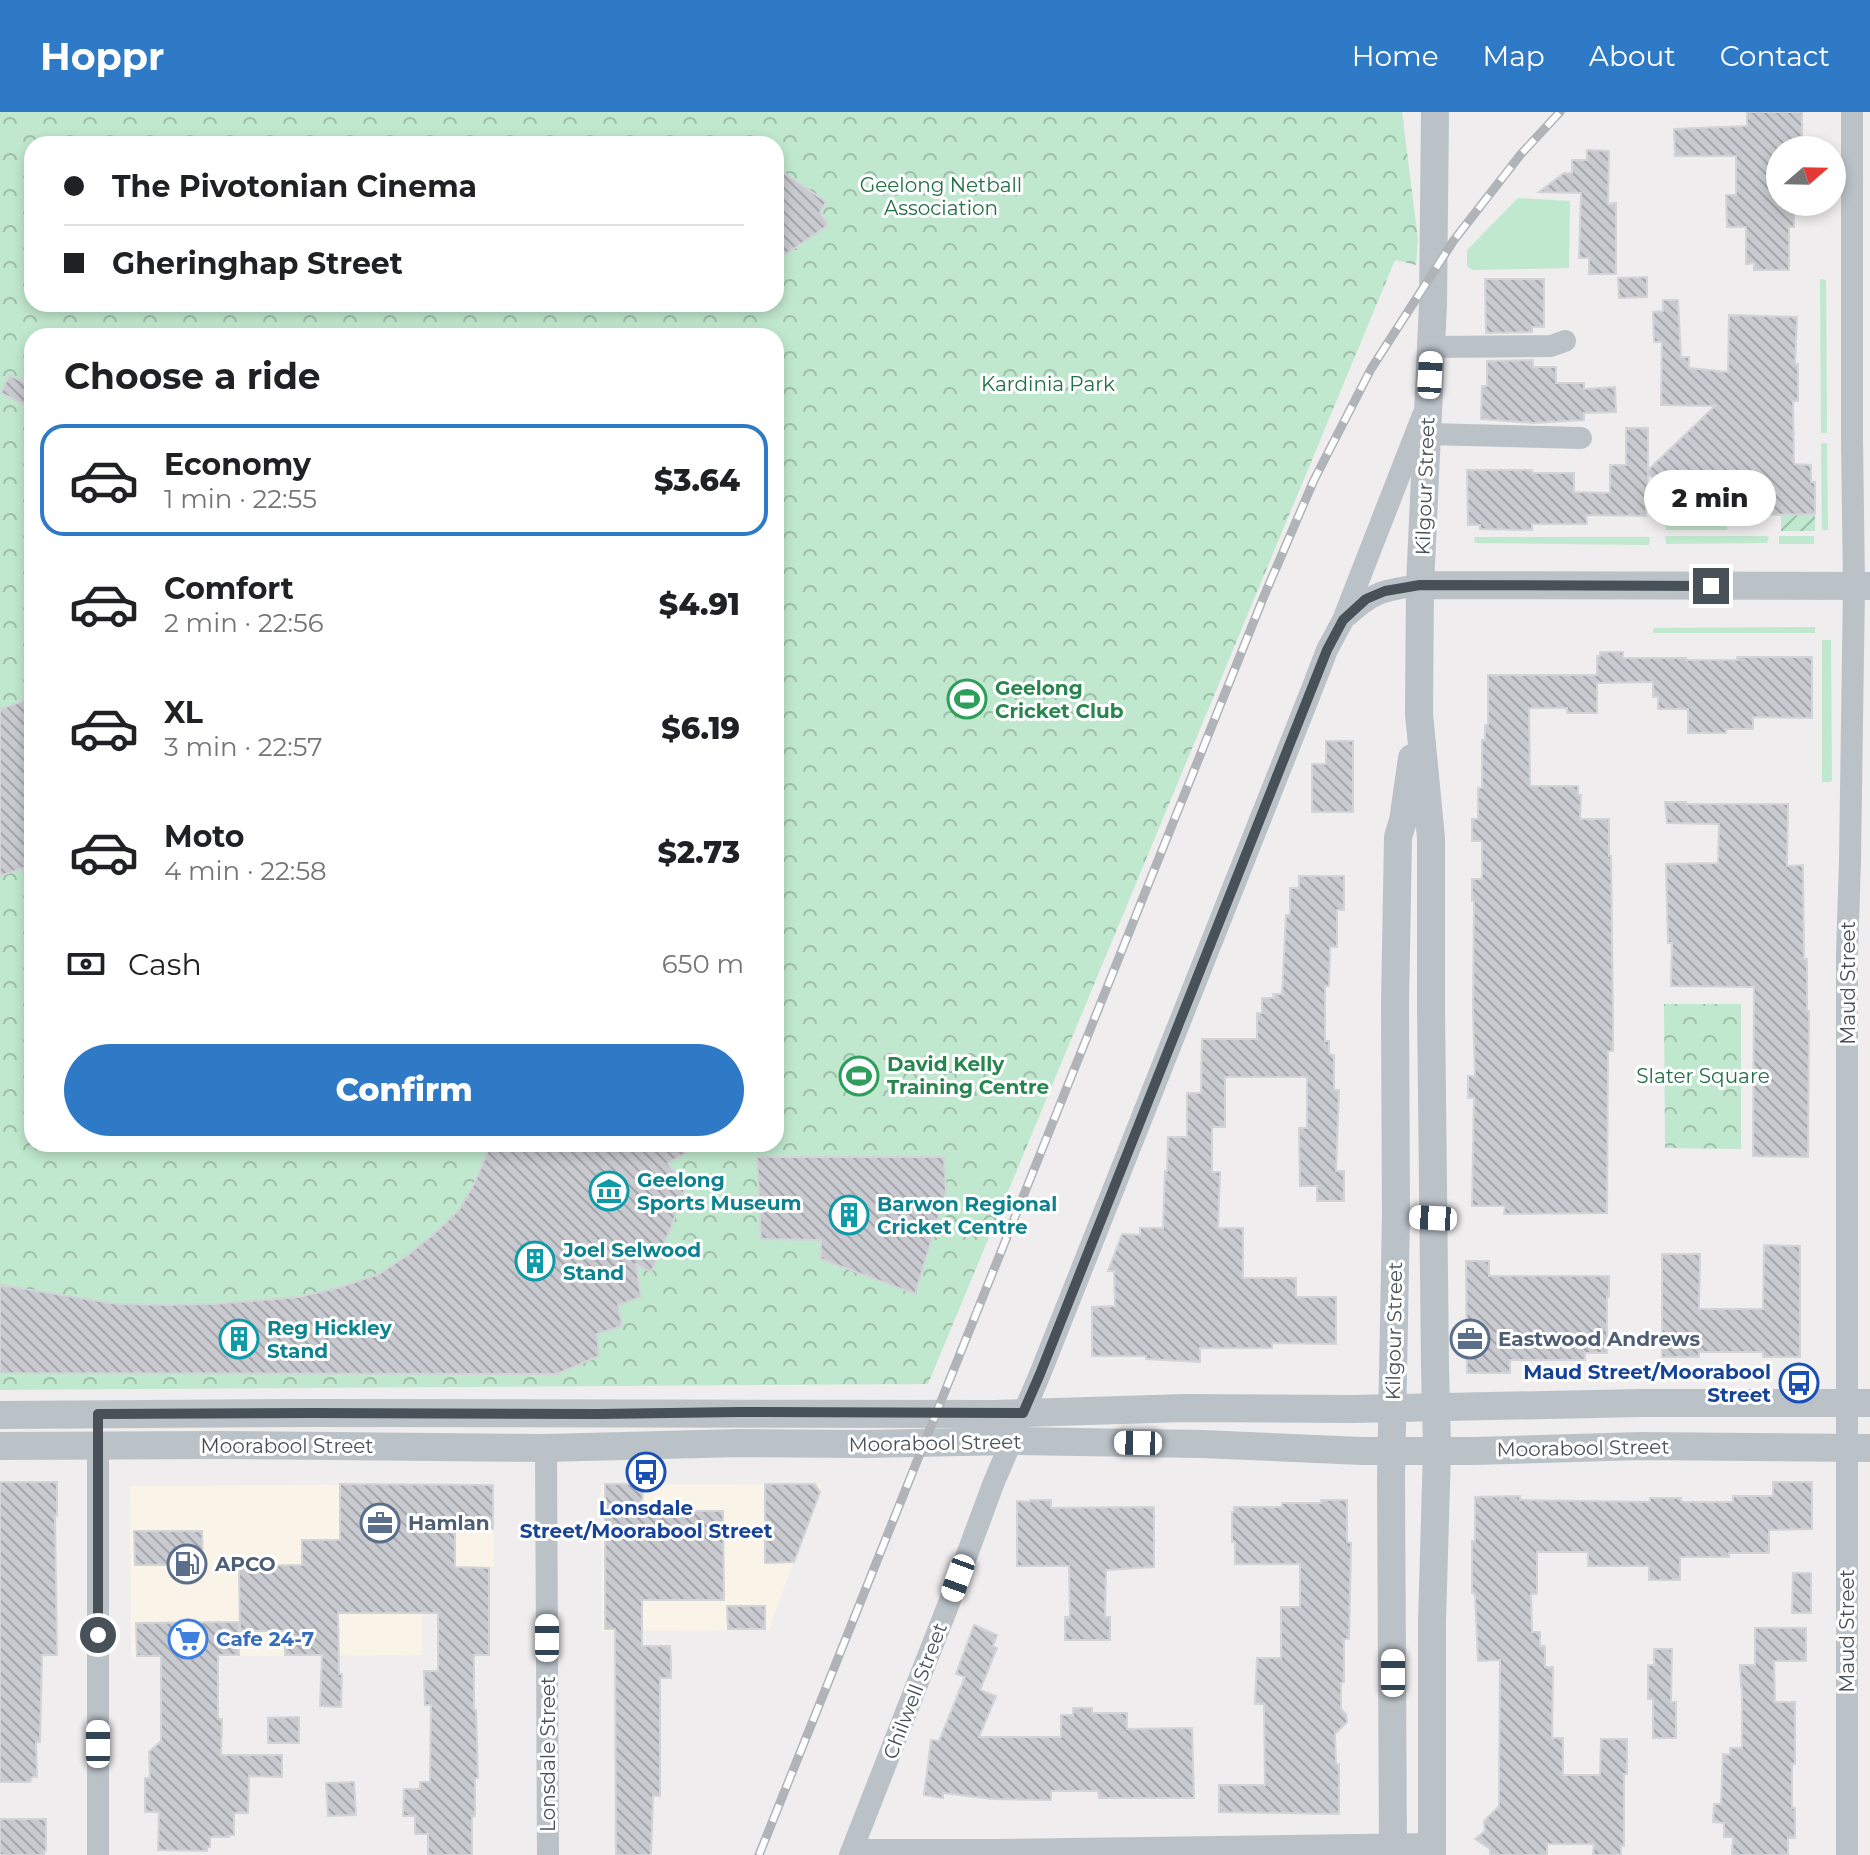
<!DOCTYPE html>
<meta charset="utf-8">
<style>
:root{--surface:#fff;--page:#f2f2f2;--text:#202124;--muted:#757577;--line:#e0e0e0;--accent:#2f7ac7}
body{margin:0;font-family:Montserrat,sans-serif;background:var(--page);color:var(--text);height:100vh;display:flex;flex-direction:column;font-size:30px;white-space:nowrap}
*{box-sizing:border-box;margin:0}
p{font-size:26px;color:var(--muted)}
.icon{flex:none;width:44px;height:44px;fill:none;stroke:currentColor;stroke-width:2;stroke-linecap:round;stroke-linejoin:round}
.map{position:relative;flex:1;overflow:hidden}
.drawer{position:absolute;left:24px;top:216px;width:760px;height:824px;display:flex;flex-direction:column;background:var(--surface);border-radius:24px;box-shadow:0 4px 12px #0003}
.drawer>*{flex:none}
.hud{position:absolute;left:24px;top:24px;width:760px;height:176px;border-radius:24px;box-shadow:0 4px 12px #0003;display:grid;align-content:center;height:176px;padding:0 40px;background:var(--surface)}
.needle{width:52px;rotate:70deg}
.controls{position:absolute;left:1766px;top:24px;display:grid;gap:16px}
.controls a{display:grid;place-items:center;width:80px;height:80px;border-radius:50%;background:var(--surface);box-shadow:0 4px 12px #0003;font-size:40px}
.end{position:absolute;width:36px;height:36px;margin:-18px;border:10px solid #485158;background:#fff;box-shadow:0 0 0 4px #fff}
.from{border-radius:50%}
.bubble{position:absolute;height:56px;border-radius:28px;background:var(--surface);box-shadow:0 4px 12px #0003;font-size:26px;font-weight:800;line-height:56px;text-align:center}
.car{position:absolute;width:24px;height:48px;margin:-24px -12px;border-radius:10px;box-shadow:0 0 6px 2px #0007;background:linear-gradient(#fff 24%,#345 0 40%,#fff 0 76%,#345 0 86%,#fff 0)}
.hud b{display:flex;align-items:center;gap:28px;height:76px;font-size:30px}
.hud b+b{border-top:2px solid var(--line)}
.hud i{width:20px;height:20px;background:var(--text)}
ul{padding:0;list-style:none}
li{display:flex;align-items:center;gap:24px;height:112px;margin:0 16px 12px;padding:0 24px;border:4px solid transparent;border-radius:24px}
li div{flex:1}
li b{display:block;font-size:30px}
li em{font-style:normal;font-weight:800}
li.current{border-color:var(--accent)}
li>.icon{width:72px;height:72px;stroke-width:1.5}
h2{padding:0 40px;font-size:36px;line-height:96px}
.pay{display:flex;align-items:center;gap:20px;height:88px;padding:0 40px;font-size:30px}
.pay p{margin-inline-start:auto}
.primary-button{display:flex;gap:16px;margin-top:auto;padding:16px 40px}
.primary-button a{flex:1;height:92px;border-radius:48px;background:var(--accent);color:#fff;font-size:32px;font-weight:800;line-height:92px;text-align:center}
header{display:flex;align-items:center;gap:48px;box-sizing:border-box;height:112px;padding:0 40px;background:var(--accent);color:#fff}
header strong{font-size:38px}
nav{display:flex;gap:44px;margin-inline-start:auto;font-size:28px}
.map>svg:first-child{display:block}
.commercial{fill:#f9f3e8}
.grass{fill:#c0e8ce}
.park{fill:url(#park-crowns);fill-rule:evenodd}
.garden{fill:url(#garden-furrows)}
.building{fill:url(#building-back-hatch);stroke:#d2d4d8;stroke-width:2}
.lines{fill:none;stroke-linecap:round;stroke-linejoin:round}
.minor{stroke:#bac2c8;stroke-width:22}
.tertiary{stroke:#bac2c8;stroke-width:28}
.rail-casing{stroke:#b0b3b7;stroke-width:9}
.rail{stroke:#fff;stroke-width:6;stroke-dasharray:18;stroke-linecap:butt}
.route{stroke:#485158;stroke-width:10}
.labels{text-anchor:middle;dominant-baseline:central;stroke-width:6;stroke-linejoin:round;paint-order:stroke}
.park-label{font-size:20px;fill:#227045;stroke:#fff}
.street-label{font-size:20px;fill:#485158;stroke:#fff}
.leisure-label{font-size:20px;font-weight:bold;fill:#27864d;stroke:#fff;text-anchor:start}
.culture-label{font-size:20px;font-weight:bold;fill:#0d838f;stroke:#fff;text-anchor:start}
.service-label{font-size:20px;font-weight:bold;fill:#4e5e75;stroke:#fff;text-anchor:start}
.transit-label{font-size:20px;font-weight:bold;fill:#164399;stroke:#fff;text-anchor:end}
.shop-label{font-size:20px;font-weight:bold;fill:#366cbe;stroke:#fff;text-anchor:start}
</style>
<header>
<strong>Hoppr</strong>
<nav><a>Home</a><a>Map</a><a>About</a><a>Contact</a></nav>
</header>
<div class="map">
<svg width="1870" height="1743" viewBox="0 0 1870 1743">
<defs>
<pattern id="park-crowns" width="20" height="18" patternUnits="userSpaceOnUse" patternTransform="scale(2)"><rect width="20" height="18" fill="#c0e8ce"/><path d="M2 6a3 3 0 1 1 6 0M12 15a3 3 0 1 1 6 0" fill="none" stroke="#9ebeaa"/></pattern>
<pattern id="garden-furrows" width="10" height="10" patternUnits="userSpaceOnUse" patternTransform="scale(2)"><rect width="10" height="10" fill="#c0e8ce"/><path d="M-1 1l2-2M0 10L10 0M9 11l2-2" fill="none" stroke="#9ebeaa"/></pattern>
<pattern id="building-back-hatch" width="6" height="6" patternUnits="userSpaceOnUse" patternTransform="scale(2)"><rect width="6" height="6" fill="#c8cacf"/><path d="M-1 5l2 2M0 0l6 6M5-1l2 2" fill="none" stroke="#a4a6ab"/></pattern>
</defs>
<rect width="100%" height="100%" fill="#efeded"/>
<path class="commercial" d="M494,1372V1455H422V1543L131,1545L130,1374Z
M822,1372L769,1518L602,1519L601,1373Z"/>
<path class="grass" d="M1518,86L1570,89L1569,156L1472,158L1467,154V138Z
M1820,167L1826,168L1827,321H1821Z
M1821,331H1827L1828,418H1822Z
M1665,402H1727V418H1666Z
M1665,424H1769L1767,431L1666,432Z
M1779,424H1814V432H1779Z
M1474,425H1650L1649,433L1475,431Z
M1815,515V521H1653V518L1655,516Z
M1822,528H1831L1832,668L1830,670H1822Z"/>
<path class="park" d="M0,0H1402L1418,127L1416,153L1395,148L928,1272L0,1278ZM32,32H776V192H32ZM32,224H776V1032H32Z
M1664,892H1741V1037L1665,1036Z"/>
<path class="garden" d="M1781,402H1815V419H1781Z"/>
<path class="building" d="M1747,0H1802V25H1798L1800,38H1780V90H1794V115H1789V158H1754V151L1746,152V115H1727L1726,83H1736V44H1675L1674,17L1747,14Z
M1587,38L1609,39L1608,92L1616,91V162H1589V146H1579L1581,81L1539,80L1564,61H1572V48H1587Z
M776,55L826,90L820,100L828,113L776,149Z
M1647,165V185L1619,186L1618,166Z
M1485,167H1544V215H1532V220L1486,221Z
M1663,188H1678L1681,245H1689V256L1728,260L1729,203L1797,205L1795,252H1798V289H1793L1794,352L1811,353V370H1815V402L1760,403L1696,401V368L1673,389L1648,361L1646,404L1586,403L1587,412H1532V418L1480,417V413H1468L1467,358H1532V361H1574V380L1610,381V353H1626V316H1648V358L1715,294L1661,293L1662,230H1654L1653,200L1663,199Z
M1533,248V255H1556V271H1584V277L1615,275L1616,300L1584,301V308L1533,311L1481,307L1482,274H1487V249Z
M9,263L32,274V297L1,281Z
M1600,540H1623V546H1686V548H1737V545H1812V606L1753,605V617H1726V621H1688V597H1658V585H1653V570L1597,571V601H1567V596H1529L1530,674H1578V683H1581L1580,707H1609V744H1611L1613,911V939H1608L1607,1101L1504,1102L1505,1094H1472L1474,986H1468V964H1475L1473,900L1474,789H1472V767H1482V729H1472V707H1478V676H1482V628H1485V613H1488V563H1597V544H1600Z
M32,586V753L0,764V597Z
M1326,629H1353V700H1312V652H1326Z
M1665,690H1686V692H1788L1787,754L1803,753L1804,847H1807V899H1809L1808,1045L1753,1044L1754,875L1671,874L1672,831H1668L1666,752L1718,751L1719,712L1667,711Z
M1299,764H1344V798H1337V835H1330L1329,874H1325V929H1329V942L1334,943V978H1339L1336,1059H1344V1089H1317V1074H1300L1299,1016H1307V965H1225V1015H1212V1060H1220L1218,1116H1243V1166H1296V1185H1336V1232L1272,1231V1236H1200V1250L1146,1247V1244H1092V1195L1115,1194L1114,1159H1108L1122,1122L1140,1123V1116H1163L1165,1059H1167L1168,1025H1187V981H1201L1202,927H1257V901H1262V886H1274L1273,882H1282L1286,803H1290V776H1299Z
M489,1032H702L668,1051L685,1076L671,1116L651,1160L636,1152L641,1185L618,1193L622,1214L597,1222L599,1244L557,1262L0,1261V1173L117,1192L167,1193L213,1192L298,1185L338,1176L379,1162L408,1143L435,1121L459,1098L474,1072L487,1042Z
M757,1045H944L946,1080L915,1182L821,1147V1128L761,1127Z
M1764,1133L1800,1134V1245H1763V1240H1699V1245H1662V1142H1700L1699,1197H1763Z
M1466,1149H1489V1164H1609V1185H1607V1241H1585V1248H1510V1261H1467Z
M0,1370H57V1404H55L57,1543H42L40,1630H36L37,1665H32L30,1670H0Z
M1773,1370H1812V1417L1769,1418V1441H1729V1445H1680V1468H1649V1454H1588V1440H1537V1482H1531L1532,1520H1540V1534H1545V1555H1553L1552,1626H1563V1663H1600L1601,1627H1627V1662H1624V1734H1621V1743H1593L1594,1732H1547V1743H1490V1737L1475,1727L1485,1719L1484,1709L1499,1694L1500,1548L1478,1549L1475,1482L1472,1481V1429H1475V1385L1520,1384V1388L1581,1389L1650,1390V1386H1681V1390H1733V1384H1773Z
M340,1372L493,1373V1417H455V1455L489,1456V1543H474V1598H476L478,1666H475V1704H472V1743H428V1722H415V1704H403L404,1677H420V1670H430L431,1593H425L424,1559H438V1501H338L339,1562H342L341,1595L320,1594L322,1543H285V1519H240L239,1454L302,1453V1428H340Z
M605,1372H643L642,1399H723L724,1488H642V1534H670L671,1548V1566H660V1684H653L651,1743H616L615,1517H605Z
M765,1372H815L820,1380L794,1450L765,1451Z
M1030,1388H1051V1396L1154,1395V1455L1106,1458L1105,1505H1110V1528H1065V1505H1070L1069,1454H1017V1389L1030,1390Z
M1321,1388H1347V1430L1351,1431L1349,1527H1344V1570L1341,1571V1597L1346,1602L1347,1610L1335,1622L1336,1652H1339V1702L1219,1700V1673H1265L1264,1592H1255L1257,1546H1281V1495H1300V1452H1235V1430H1232V1400H1234V1395H1282V1391H1321Z
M134,1419H202L203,1453H135Z
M1793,1461H1811V1501H1792Z
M727,1494H765V1517H728Z
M239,1510V1543H218V1607H222L221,1643H282V1665L249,1664L248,1701H234V1723H229V1725H210V1735H207V1739L158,1738L159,1700H145V1666H150L149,1640L161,1629V1544H137L136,1511Z
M974,1513L997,1523L993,1534L997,1536L980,1578L996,1584L979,1625H1061V1603H1073V1596H1092V1601H1127V1617L1192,1616L1194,1686H1099L1098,1679H1051V1688L993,1687L943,1681V1686L924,1683L931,1628L939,1629L965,1565L956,1562Z
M1755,1516H1806V1549H1774L1775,1590H1795V1652H1792V1696H1795V1726H1788V1743H1732L1733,1725H1724V1711L1713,1710L1714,1692H1721L1723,1642L1730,1643V1636H1742V1575H1741L1740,1553H1755Z
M1654,1537H1672L1671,1590H1676V1626H1653V1587H1648V1553H1654Z
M299,1605V1631H268V1606Z
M354,1670L356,1703L328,1704L326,1671Z
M0,1707H46V1739H44V1743H0Z"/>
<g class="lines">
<path class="minor" d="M1431,235L1551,234L1565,229
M1427,322L1581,326
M1347,504C1376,478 1383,479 1420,473
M546,1336L548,1743
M852,1738H1002L1432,1732
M98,1743V1335
M850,1743L949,1491L994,1370L1040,1262L1310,582L1327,538L1343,508L1423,303
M1847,1743V842L1850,749L1854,474L1852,327V0"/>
<path class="tertiary" d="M1420,473L1870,474
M0,1303L312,1301L994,1302L1185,1296L1352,1297L1639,1291H1870
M0,1334L219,1333L546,1336L739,1331L865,1332L1010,1329L1202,1332L1362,1339H1474L1641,1334L1870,1336
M1393,1743L1391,1366L1396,1104L1395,893L1398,725L1403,709L1412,646
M1432,1743V1510L1437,1338L1435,1254L1431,895V726L1419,602L1420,473L1433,192L1435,0"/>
<defs>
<path id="rail" d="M759,1743L1264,484L1314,368L1371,257L1454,128L1521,42L1560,0"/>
</defs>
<use href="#rail" class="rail-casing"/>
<use href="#rail" class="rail"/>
</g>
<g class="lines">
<path class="route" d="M98,1523V1302L312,1301L599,1302L738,1300L1023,1301L1040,1262L1327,538L1343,508L1366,487L1385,479L1420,473L1711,474"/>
</g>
<defs>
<symbol id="stadium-ring" viewBox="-11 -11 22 22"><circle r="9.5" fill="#fff" stroke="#2e9e5b" stroke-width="1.5"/><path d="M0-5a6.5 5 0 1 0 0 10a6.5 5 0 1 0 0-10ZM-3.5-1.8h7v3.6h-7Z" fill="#2e9e5b"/></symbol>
<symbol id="museum-ring" viewBox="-11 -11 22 22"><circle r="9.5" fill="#fff" stroke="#0f9aa8" stroke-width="1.5"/><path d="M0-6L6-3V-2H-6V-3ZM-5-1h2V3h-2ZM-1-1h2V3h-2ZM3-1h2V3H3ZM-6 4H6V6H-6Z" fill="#0f9aa8"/></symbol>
<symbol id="building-ring" viewBox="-11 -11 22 22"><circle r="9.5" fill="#fff" stroke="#0f9aa8" stroke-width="1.5"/><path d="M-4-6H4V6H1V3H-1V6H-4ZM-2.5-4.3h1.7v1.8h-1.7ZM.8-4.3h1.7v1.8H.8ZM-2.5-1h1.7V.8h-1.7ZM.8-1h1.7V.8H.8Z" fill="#0f9aa8"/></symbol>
<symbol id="office-ring" viewBox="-11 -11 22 22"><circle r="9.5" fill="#fff" stroke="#5c6f8a" stroke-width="1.5"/><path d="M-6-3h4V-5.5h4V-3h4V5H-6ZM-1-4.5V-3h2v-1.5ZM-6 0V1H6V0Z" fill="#5c6f8a"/></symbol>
<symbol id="bus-ring" viewBox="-11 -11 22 22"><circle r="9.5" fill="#fff" stroke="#1a4fb4" stroke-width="1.5"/><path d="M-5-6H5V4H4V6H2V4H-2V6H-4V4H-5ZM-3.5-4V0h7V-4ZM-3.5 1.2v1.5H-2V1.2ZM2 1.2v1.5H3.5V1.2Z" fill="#1a4fb4"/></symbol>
<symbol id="fuel-ring" viewBox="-11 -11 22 22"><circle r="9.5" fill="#fff" stroke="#5c6f8a" stroke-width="1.5"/><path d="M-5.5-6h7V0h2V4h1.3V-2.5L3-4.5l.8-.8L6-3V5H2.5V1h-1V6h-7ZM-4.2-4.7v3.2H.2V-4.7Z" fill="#5c6f8a"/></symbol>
<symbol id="supermarket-ring" viewBox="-11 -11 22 22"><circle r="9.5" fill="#fff" stroke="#3f7fe0" stroke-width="1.5"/><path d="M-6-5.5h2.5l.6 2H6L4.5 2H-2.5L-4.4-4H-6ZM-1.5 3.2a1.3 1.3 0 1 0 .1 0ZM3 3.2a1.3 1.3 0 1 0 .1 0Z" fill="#3f7fe0"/></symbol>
</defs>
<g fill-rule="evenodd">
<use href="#stadium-ring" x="945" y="565" width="44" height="44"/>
<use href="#stadium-ring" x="837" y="942" width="44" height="44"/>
<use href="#museum-ring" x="587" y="1057" width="44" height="44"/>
<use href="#building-ring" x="827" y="1081" width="44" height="44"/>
<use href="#building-ring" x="513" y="1127" width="44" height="44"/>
<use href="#building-ring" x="217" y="1205" width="44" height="44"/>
<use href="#office-ring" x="1448" y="1205" width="44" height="44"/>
<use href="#bus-ring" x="1777" y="1249" width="44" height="44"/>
<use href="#bus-ring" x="624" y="1338" width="44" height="44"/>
<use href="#office-ring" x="358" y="1389" width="44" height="44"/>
<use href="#fuel-ring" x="165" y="1430" width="44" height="44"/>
<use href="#supermarket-ring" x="166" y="1505" width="44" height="44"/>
</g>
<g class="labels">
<g class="park-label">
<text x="941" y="73">Geelong Netball<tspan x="941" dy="23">Association</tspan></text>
<text x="1048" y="272">Kardinia Park</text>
<text x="1703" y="964">Slater Square</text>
</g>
<g class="street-label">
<text transform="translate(1425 374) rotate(-88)">Kilgour Street</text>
<text transform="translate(1848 871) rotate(-90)">Maud Street</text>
<text transform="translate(1394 1219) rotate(-89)">Kilgour Street</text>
<text transform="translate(935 1331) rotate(-1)">Moorabool Street</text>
<text x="287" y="1334">Moorabool Street</text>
<text transform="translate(1583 1336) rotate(-1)">Moorabool Street</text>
<text transform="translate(1847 1519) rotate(-90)">Maud Street</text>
<text transform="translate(915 1579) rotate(-69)">Chilwell Street</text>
<text transform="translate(548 1642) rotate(-90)">Lonsdale Street</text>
</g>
<g class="leisure-label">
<text x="995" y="576">Geelong<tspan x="995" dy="23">Cricket Club</tspan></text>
<text x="887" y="952">David Kelly<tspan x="887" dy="23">Training Centre</tspan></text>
</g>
<g class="culture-label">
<text x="637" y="1068">Geelong<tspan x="637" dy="23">Sports Museum</tspan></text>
<text x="877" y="1092">Barwon Regional<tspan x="877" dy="23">Cricket Centre</tspan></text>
<text x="563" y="1138">Joel Selwood<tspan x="563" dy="23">Stand</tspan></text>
<text x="267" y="1216">Reg Hickley<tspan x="267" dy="23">Stand</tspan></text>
</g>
<g class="service-label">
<text x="1498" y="1227">Eastwood Andrews</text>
<text x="408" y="1411">Hamlan</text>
<text x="215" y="1452">APCO</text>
</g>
<g class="transit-label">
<text x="1771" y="1260">Maud Street/Moorabool<tspan x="1771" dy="23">Street</tspan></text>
<text x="646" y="1396" text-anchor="middle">Lonsdale<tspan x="646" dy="23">Street/Moorabool Street</tspan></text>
</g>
<g class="shop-label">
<text x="216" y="1527">Cafe 24-7</text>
</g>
</g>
</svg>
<div class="controls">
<a><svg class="needle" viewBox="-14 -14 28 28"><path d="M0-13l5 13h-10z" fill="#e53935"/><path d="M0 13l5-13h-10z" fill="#757577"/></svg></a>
</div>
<i class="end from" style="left:98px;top:1523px"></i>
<i class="end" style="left:1711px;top:474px"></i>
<div class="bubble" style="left:1644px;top:358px;width:132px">2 min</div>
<i class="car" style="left:1430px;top:263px;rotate:3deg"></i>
<i class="car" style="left:1433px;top:1106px;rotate:273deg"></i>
<i class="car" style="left:1138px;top:1331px;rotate:271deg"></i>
<i class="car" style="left:958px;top:1466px;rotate:200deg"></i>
<i class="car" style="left:547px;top:1526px;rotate:0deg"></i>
<i class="car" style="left:1393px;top:1561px;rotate:0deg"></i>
<i class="car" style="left:98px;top:1632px;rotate:0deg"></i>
<div class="hud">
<b><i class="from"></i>The Pivotonian Cinema</b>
<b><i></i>Gheringhap Street</b>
</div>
<section class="drawer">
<h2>Choose a ride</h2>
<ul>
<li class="current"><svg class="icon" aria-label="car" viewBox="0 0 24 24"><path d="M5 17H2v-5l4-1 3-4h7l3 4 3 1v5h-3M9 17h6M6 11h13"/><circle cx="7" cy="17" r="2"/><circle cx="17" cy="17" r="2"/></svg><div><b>Economy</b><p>1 min · 22:55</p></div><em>$3.64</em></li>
<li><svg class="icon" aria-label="car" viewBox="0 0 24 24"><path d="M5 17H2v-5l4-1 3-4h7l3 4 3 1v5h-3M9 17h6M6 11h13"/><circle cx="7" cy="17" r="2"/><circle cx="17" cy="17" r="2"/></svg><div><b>Comfort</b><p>2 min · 22:56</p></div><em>$4.91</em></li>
<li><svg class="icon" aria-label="car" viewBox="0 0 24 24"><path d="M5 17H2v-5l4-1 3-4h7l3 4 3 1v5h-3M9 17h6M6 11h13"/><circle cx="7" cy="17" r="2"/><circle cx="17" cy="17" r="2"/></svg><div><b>XL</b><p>3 min · 22:57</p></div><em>$6.19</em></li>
<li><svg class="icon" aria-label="car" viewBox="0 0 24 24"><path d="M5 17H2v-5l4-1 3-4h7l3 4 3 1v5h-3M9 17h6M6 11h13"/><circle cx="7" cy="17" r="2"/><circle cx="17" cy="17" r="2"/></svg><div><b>Moto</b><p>4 min · 22:58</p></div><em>$2.73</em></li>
</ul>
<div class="pay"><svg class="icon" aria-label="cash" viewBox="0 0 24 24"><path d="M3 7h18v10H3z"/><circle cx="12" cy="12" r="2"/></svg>Cash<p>650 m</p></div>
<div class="primary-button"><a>Confirm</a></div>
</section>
</div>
